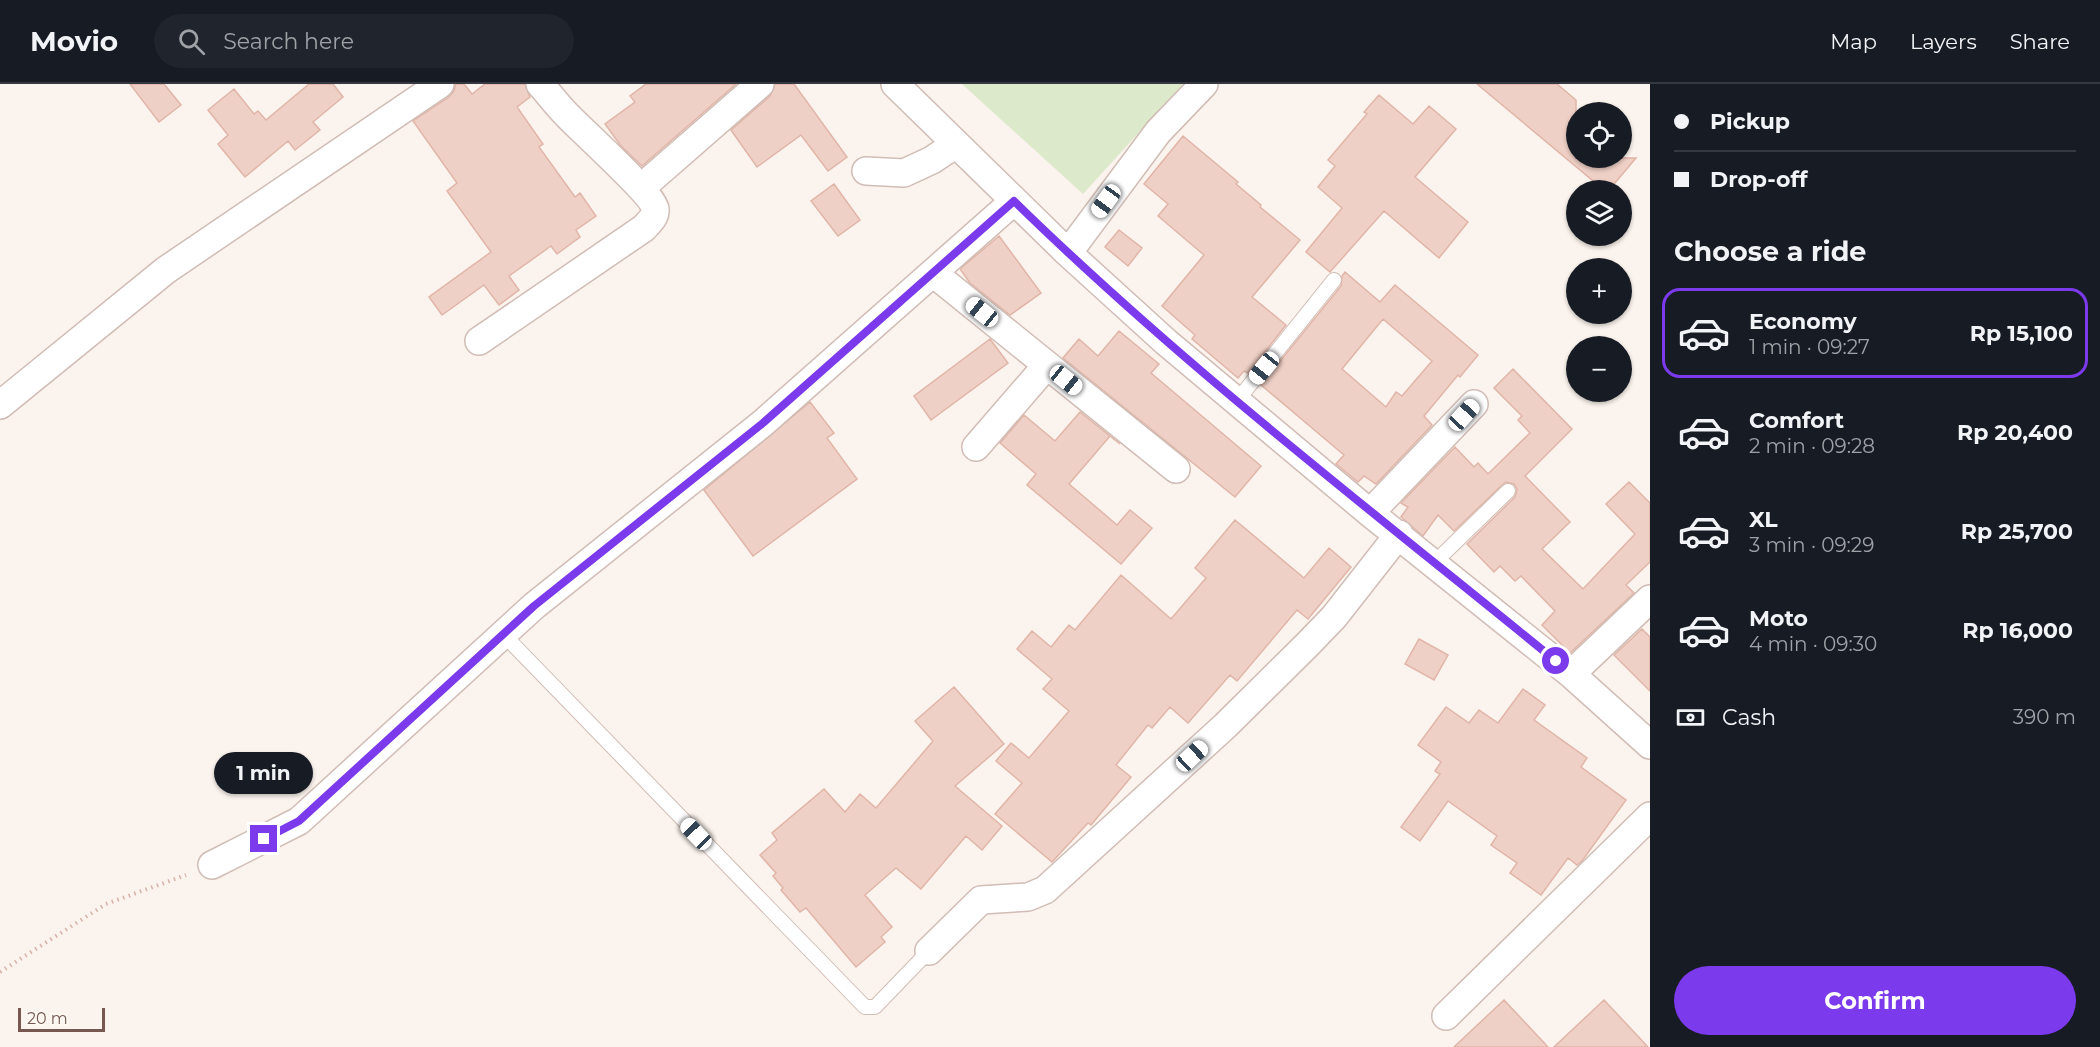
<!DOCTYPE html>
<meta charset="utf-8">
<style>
:root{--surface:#171b24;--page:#20242c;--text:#f1f3f6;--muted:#9ea1a6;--line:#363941;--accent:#7c3aed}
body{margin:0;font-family:Montserrat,sans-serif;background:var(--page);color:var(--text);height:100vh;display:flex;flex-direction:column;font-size:22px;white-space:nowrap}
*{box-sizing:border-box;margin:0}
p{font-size:20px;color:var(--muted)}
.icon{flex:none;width:33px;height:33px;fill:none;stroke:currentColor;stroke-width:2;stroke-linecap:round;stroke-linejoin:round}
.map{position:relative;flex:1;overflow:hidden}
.details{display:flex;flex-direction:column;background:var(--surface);width:450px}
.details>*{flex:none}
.guide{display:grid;align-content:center;height:132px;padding:0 24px;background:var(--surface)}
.tools{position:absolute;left:1566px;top:18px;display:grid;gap:12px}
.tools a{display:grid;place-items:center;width:66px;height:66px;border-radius:50%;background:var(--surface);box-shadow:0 2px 4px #0004;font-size:30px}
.scale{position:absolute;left:18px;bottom:15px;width:87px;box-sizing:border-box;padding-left:6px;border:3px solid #765850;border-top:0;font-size:16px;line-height:21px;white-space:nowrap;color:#765850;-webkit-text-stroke:4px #fef8f3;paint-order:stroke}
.end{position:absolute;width:27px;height:27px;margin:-14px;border:8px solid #7c3aed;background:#fff;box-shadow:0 0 0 3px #fff}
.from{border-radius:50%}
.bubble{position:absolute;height:42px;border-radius:21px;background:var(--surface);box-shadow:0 2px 4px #0004;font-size:20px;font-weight:700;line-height:42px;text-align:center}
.car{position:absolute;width:18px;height:36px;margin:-18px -9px;border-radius:8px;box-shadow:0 0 4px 2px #0007;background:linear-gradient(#fff 24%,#345 0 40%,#fff 0 76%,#345 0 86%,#fff 0)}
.guide b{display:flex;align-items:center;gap:21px;height:57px;font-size:22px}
.guide b+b{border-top:2px solid var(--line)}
.guide i{width:15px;height:15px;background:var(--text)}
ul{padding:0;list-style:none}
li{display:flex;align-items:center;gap:18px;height:90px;margin:0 12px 9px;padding:0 12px;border:3px solid transparent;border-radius:18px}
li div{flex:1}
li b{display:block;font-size:22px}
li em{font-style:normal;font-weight:700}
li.selected{border-color:var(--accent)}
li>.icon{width:54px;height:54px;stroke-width:1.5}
h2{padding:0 24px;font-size:27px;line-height:72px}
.pay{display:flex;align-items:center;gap:15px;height:66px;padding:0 24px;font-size:22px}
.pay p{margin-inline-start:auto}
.action{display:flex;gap:12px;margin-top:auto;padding:12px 24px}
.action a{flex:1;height:69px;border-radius:36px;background:var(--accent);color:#fff;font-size:24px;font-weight:700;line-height:69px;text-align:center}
header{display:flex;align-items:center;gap:36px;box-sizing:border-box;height:84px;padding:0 30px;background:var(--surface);border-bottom:2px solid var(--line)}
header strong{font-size:28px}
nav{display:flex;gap:33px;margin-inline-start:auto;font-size:21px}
.search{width:420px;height:54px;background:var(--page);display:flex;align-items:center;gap:15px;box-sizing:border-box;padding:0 21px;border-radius:33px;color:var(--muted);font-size:22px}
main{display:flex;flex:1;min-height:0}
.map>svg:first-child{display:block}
.green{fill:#dce9cb}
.building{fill:#efd0c6;stroke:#e0b5a8;stroke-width:1.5;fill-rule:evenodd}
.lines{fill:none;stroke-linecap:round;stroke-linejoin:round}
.service-casing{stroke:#d0bdb5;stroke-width:16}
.minor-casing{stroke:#d0bdb5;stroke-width:30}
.path{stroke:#d5b3a9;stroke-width:4;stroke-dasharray:1.5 4.5;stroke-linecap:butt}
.service{stroke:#fff;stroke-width:14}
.minor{stroke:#fff;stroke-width:27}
.route{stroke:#7c3aed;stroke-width:8}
</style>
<header>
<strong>Movio</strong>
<div class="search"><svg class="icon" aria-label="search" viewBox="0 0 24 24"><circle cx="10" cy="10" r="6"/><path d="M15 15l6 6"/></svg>Search here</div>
<nav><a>Map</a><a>Layers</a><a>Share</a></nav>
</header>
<main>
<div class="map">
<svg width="1650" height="963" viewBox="0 0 1650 963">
<rect width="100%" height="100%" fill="#fbf3ed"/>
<path class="green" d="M962,0H1183L1083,110Z"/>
<path class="building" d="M130,0H164L181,21L159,38Z
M309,0H333L343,13L313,38L320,46L295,66L288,57L245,93L218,60L228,51L208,26L234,5L254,30L258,27L266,36Z
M456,0H464L472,10L485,0H525L530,13L517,23L543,60L539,63L575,113L580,109L596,132L576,146L580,153L557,170L551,162L509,192L519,206L499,221L484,201L442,231L429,213L491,168L447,107L457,99L413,37L449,13L454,7Z
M646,0H736L642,82L621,62L605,40L635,18L630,12Z
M775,0H794L847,73L828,87L801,51L757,83L731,46L770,12Z
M1477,0H1557L1576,16V74H1636L1609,106H1604Z
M1379,11L1413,40L1429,22L1456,45L1415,93L1468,138L1439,174L1384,127L1330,188L1306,168L1342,124L1318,103L1335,82L1328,76L1367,30L1364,28Z
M1183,52L1238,98L1236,100L1261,121L1260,123L1300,156L1252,213L1286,241L1248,289L1244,287L1238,294L1192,255L1195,251L1162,222L1204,171L1158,132L1168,120L1144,100Z
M834,100L860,136L838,152L811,117Z
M1119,146L1142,164L1128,182L1105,163Z
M999,152L1041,209L1010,231L970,199L960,185Z
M1345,188L1380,218L1395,201L1478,271L1460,293L1458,291L1424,332L1432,341L1376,400L1364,392L1358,398L1336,380L1344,371L1261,301L1341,202L1342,192ZM1383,235L1432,277L1402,312L1396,308L1386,323L1342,285Z
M1119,247L1159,280L1151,289L1261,382L1235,413L1063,274L1079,255L1098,272Z
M990,255L1008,279L931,336L914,312Z
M1513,285L1572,345L1525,392L1570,438L1542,465L1583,505L1635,450L1606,420L1629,398L1650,419V478L1626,501L1634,509L1570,569L1542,541L1555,527L1521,492L1515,497L1500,482L1494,488L1467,460L1515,413L1517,405L1514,400L1506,398L1502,401L1454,447L1438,431L1423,452L1401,433L1408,423L1401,419L1455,363L1474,383L1478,379L1488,390L1530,349L1518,336L1522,332L1494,304Z
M810,318L834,349L827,354L857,395L753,472L704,406Z
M1080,328L1120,360L1110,352L1069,400L1117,441L1130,426L1152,444L1121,480L1027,401L1036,390L1000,359L1024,331L1055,357Z
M1235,436L1304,494L1329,464L1351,483L1308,535L1297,526L1237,597L1230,591L1188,639L1170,623L1152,644L1148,641L1116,681L1131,693L1091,741L1088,739L1052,778L995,730L1022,699L996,677L1011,659L1029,674L1069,627L1043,605L1052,595L1017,565L1032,547L1051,563L1069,541L1075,546L1121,491L1171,535L1206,494L1195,484Z
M1642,545L1650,553V607L1614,571Z
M1419,555L1448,571L1434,596L1405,580Z
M954,603L1004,660L955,702L1002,742L982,766L966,752L921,805L896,784L865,811L892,843L881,853L885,858L856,883L806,824L800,828L781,806L783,804L773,792L776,789L760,771L777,756L772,749L824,705L845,728L860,710L876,724L933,657L915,637Z
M1523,605L1545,621L1534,636L1587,674L1581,683L1626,716L1582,777L1577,781L1568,774L1541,811L1510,789L1517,779L1491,761L1497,752L1448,717L1420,757L1401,743L1440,690L1435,687L1441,678L1418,661L1446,623L1469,639L1479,626L1498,639Z
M1504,916L1548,963H1454Z
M1604,916L1648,963H1554Z"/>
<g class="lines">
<defs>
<path id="service" d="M1236,318L1334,196
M1435,478L1508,407
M503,550L865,923H875L929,867"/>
<path id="minor" d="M895,0L1068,169L1166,258L1370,429L1571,590L1650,661
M866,87L904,89L932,76L956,60
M641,104L760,0
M1068,169L1158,48L1204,0
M933,189L1176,385
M479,257L644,144C649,138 656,133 655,125C653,110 581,46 567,31C557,21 549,10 540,0
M0,321L166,186L440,0
M976,363L1047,281
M1370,429L1474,320
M1571,590L1650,515
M212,781L299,737L534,522L763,339L1014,117
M929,867L981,816L1028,813L1045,806L1225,642L1307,561L1334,533L1399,450
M1446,932L1650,732"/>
</defs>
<use href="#service" class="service-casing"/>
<use href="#minor" class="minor-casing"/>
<path class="path" d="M0,888L106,820L186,791"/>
<use href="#service" class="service"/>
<use href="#minor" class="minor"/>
</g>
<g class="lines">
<path class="route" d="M264,755L299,737L534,522L763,339L1014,117C1184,283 1372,427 1556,577"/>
</g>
</svg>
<div class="tools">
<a><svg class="icon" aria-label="locate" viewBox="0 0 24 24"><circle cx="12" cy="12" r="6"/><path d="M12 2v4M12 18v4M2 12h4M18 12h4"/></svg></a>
<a><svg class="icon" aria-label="layers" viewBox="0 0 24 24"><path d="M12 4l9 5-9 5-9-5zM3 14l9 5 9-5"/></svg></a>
<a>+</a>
<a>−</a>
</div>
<div class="scale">20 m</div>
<i class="end from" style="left:1556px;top:577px"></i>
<i class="end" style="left:264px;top:755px"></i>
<div class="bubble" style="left:214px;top:668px;width:99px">1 min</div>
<i class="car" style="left:1106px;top:117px;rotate:216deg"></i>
<i class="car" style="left:982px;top:228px;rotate:309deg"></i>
<i class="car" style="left:1264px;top:284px;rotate:219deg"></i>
<i class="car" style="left:1066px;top:296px;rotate:129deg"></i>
<i class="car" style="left:1464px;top:331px;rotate:43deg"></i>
<i class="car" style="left:1192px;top:672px;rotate:47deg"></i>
<i class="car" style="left:696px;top:750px;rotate:316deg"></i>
</div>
<section class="details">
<div class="guide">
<b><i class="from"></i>Pickup</b>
<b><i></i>Drop-off</b>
</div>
<h2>Choose a ride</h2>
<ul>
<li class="selected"><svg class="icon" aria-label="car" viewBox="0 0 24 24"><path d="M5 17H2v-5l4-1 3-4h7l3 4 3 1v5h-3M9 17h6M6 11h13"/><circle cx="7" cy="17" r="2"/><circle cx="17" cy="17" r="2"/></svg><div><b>Economy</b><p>1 min · 09:27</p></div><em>Rp 15,100</em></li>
<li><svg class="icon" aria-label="car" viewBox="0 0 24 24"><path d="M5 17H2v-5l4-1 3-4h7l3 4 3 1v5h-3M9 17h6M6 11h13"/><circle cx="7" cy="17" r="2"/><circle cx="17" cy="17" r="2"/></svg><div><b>Comfort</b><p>2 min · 09:28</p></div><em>Rp 20,400</em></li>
<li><svg class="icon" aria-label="car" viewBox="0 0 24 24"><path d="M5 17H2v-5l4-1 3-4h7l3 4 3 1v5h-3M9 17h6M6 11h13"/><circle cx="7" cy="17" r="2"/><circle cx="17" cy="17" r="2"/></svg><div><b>XL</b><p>3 min · 09:29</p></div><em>Rp 25,700</em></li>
<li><svg class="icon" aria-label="car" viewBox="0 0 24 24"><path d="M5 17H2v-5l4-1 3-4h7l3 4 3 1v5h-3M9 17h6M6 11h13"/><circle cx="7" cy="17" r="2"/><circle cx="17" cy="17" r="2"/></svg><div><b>Moto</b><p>4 min · 09:30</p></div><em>Rp 16,000</em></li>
</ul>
<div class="pay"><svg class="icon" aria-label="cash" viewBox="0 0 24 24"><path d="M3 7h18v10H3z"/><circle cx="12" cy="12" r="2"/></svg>Cash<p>390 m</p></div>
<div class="action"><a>Confirm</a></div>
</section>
</main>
